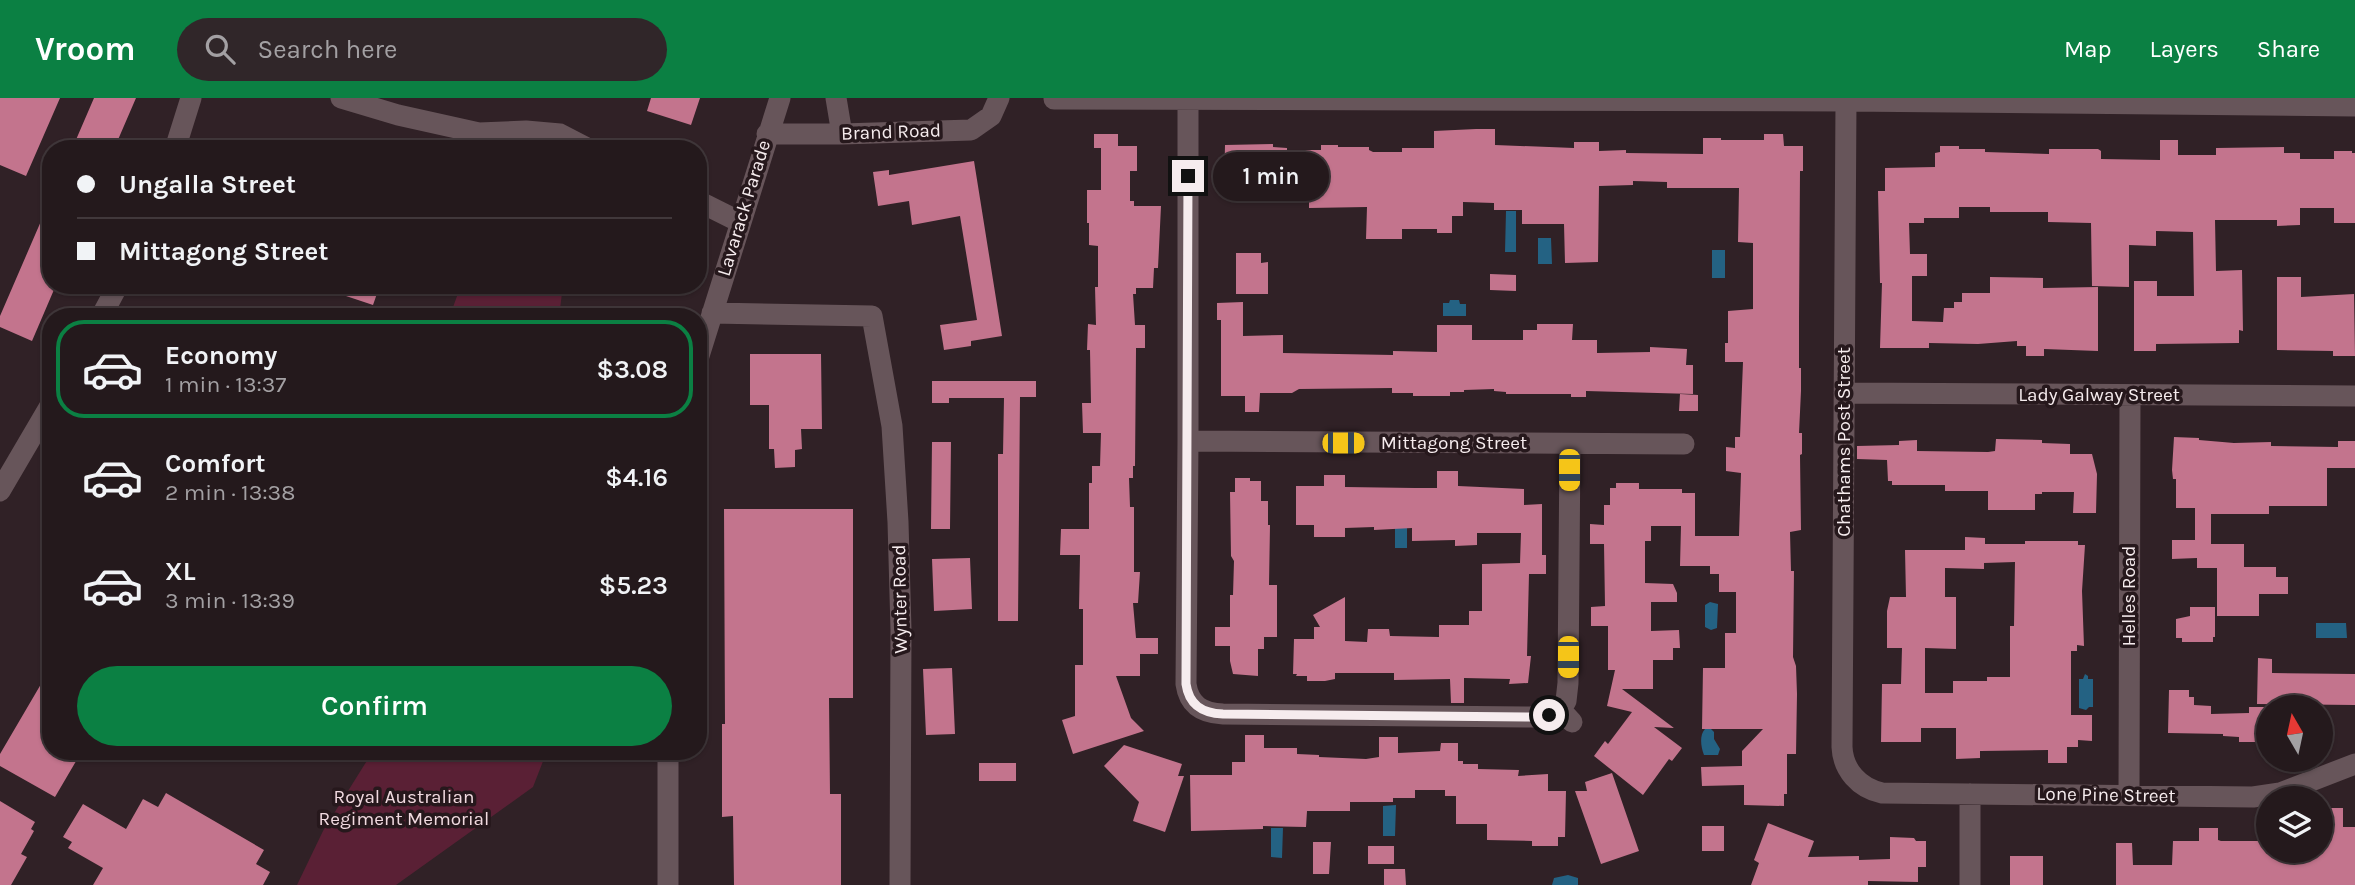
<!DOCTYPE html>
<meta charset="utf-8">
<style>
:root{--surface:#24191c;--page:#302629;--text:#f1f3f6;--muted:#a3a0a3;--line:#41383b;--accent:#0b8043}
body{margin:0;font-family:Karla,sans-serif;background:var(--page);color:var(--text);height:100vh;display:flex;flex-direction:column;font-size:26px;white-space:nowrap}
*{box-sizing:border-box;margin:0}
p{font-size:23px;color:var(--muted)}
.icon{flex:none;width:38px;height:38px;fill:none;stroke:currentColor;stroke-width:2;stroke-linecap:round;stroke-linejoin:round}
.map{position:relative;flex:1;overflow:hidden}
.sheet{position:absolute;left:42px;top:210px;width:665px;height:452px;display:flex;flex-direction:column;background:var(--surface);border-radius:28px;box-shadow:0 2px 5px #0004,0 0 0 2px var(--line)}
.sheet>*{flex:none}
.banner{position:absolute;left:42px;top:42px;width:665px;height:154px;border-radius:28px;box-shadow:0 2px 5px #0004,0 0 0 2px var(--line);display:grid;align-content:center;height:154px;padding:0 35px;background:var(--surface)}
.needle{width:46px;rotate:351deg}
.controls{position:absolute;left:2256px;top:597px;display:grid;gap:14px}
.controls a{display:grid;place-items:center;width:77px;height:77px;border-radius:50%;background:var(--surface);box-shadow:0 2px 5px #0004,0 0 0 2px var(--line);font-size:35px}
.end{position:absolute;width:32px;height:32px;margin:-16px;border:9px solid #f6ecee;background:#111;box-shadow:0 0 0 4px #111}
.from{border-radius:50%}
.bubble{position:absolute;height:49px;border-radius:24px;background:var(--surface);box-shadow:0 2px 5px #0004,0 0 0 2px var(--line);font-size:23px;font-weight:600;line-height:49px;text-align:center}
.car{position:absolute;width:21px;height:42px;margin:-21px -10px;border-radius:9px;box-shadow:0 0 5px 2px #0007;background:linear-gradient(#f5c518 24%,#345 0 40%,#f5c518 0 76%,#345 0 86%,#f5c518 0)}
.banner b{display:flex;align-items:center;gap:24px;height:66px;font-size:26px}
.banner b+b{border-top:2px solid var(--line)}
.banner i{width:18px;height:18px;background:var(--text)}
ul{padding:12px 0 0;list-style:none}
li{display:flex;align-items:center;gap:21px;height:98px;margin:0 14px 10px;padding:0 21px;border:4px solid transparent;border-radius:28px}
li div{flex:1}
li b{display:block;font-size:26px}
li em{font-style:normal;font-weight:600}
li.selected{border-color:var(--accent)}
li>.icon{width:63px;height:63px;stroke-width:1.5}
.primary-button{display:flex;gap:14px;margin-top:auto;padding:14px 35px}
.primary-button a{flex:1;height:80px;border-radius:42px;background:var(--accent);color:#fff;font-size:28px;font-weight:600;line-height:80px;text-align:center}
header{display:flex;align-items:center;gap:42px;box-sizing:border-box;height:98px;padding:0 35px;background:var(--accent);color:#fff}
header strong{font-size:33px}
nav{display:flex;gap:38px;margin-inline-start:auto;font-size:24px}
.search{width:490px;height:63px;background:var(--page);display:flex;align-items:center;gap:18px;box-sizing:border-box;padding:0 24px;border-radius:38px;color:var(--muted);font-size:26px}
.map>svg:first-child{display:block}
.green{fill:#5a2035}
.water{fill:#246283}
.building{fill:#c3748d;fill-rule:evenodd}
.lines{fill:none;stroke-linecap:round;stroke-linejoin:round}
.minor{stroke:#67555a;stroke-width:21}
.route{stroke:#f6ecee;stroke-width:9}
.labels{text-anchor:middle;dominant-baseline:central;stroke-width:7;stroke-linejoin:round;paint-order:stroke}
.street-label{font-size:19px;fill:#f6ecee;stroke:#26181c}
.park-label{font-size:19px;fill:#f1dae0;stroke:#26181c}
</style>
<header>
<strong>Vroom</strong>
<div class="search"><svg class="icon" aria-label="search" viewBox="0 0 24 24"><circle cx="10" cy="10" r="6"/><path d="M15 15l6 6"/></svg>Search here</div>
<nav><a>Map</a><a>Layers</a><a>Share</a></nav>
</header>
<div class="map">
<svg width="2355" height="787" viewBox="0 0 2355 787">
<rect width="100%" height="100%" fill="#302126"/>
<path class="green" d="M461,187H563L559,219H468L452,212Z
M373,653H547L533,689L396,787H297L323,733Z"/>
<path class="water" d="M1506,113H1516V154H1505Z
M1538,140H1551L1552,166H1538Z
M1712,152H1725V180H1712Z
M1450,202H1459L1460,206H1466V218H1443V205H1449Z
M1395,426H1407V450H1395Z
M1710,504L1718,506L1717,530L1711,532L1705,529V507Z
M2316,525H2346L2347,540H2316Z
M2085,576L2088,578V581H2093V609H2089L2086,612L2079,610V581H2083Z
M1710,630L1714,634V641L1720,651L1718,657H1704C1701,650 1699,637 1705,631Z
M1396,707L1395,738H1383V708Z
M1271,730H1283L1282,760L1271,759Z
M1568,777L1578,780V787H1552L1554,780Z"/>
<path class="building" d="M0,0H60L26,78L0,67Z
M94,0H136L114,51H72Z
M651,0H700L691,27L647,13Z
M1476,31H1495V47L1574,50V44H1599V53L1626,52V55L1703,56V40H1721V42H1764V36H1783L1784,48H1803V73H1800L1799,220V270H1801V293L1799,335H1802V356L1800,357L1801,432L1790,434L1791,473H1794L1793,559L1796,568L1797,596L1796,656H1787V696H1784V708L1744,707V687L1702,688L1701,669L1742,668V653L1763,631H1702L1703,570H1725V535H1736V494H1719V476H1710V468H1680L1681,428H1651V443H1645V485L1673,486L1677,495V504H1651V533L1679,532L1680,550H1673V562H1653V591H1622L1674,630L1654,629L1682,650L1672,663L1669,661L1643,697L1594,658L1605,643L1608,646L1632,614L1607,608L1615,572H1608V528H1591V509L1605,508L1604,446H1590V426L1604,427V407H1610V390H1616V385H1639V391H1682V395H1695V438H1739L1741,375L1726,373V349L1735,350V339H1740L1743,264H1725V245H1728V213L1753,211V145L1738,144L1739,90H1667V84L1633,83V87L1599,88L1598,164L1565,165L1564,126H1522V112H1494V105L1463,104V118H1452V135H1437V131H1402V141H1366L1367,109L1309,110V100H1266V92H1224L1225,47L1273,46V49L1287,50V52H1321V47H1338V49H1369V52L1373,54H1402V50H1434V33Z
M1094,36H1118V48H1137V73H1130V103H1134V108H1161L1158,170H1154L1153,190H1136V196H1133L1135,227H1145V250H1136V253L1135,368H1133V380H1129L1130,409H1134V474H1140L1138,505H1133L1136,540H1158V556H1140V578H1116L1131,620L1144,633L1073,656L1062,622L1075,618V567H1083V511H1079L1080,457H1060L1061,431H1089V385H1092V368H1100L1101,335H1083L1082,305H1091L1090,252H1087L1088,226L1096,227L1095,189H1098V148L1089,147V125H1087V92H1101V50H1094Z
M2160,42H2178V57H2216V50L2284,49V55H2300V61H2334V53H2352V55H2355V125H2334V110H2300V127L2277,128V122H2215L2216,173L2242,172L2243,233L2239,232V245L2156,246V253H2134V183H2157V198H2194L2193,134L2156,133V148L2129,147V189L2092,188L2091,125L2048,124V114H1990V109H1959V120H1924V125H1909L1910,156H1927V178H1912V223L1943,224L1944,210H1954V204H1962V195H1990V179L2043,180V190L2098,189V253L2044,251V258H2026V248H2017V243L1978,246L1929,245V250H1880L1882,185H1880L1878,93H1885V70L1935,69V55L1940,54V48H1959V51H1985V54L2049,56V51H2098L2101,53V61L2160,62Z
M974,63L1002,238L971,243V248L944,252L940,227L977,222L960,118L912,127L909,103L878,108L873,74L889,72V77Z
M51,100V187H56L32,243L0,229V218Z
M1236,155H1261V165L1268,164V196H1236Z
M1490,176L1516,177V193L1490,192Z
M2277,179H2301V199L2354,196L2355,258H2333V253L2277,252Z
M323,187H380L373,207L322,190Z
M1243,204V238L1283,237V255L1393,257V253L1437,254V227H1472V242H1523V232H1537V226H1573L1572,242H1597V255L1650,254V249L1687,251L1686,267H1693V296L1586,293V299H1571V296H1506V294L1494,293V291L1464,292V294H1450V298H1413V295H1392V290L1299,291L1292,295H1260L1259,314H1245V298H1221V222H1217V205Z
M750,256H821L822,331H801L802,351L795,352V369L775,370L774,351H769V307H750Z
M932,283H1036V299H1020L1018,523H998V356H1003L1004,300H949V305H932Z
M1680,296L1698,297V313H1679Z
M2174,339L2199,340V342L2234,345L2271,344V348L2338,349V343H2355V370H2327V408H2269V416H2211V446H2244V469H2276V479H2288V496H2259V518H2217V470H2197V460L2172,461V442H2195V410H2176V381H2173L2172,372Z
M1996,341L2042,342V345L2070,346V356H2092L2097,376L2096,415H2073L2074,394H2042V396H2035V412H1988V393H1945V387H1892V383H1888L1887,362L1857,361V348L1899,347V343L1917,342V353L1988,354L1995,353Z
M932,344H951L950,431H931Z
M1437,373H1458V388L1524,391V407L1542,406V457H1546V476H1529L1527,558H1531L1528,585L1509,586L1510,581L1464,580V605H1451L1450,581L1394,582V575H1335V581L1325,583H1307V578H1296L1297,576H1293L1294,541H1314V529H1320L1313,517L1345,499V543L1367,544L1368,531H1389L1390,538L1439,539V527H1469V513H1482V466L1520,465L1521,435H1477V447L1455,448V442L1412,443V430L1374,432V429L1345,430V439H1314V427H1296V388H1324V377H1345V389L1415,390H1437Z
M1235,380H1250V383H1261V403H1268V427H1270L1269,487H1277V539H1264V551H1258V578L1233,576L1230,563V548H1215V529H1230V497H1233L1234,463L1231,458L1230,394H1235Z
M724,411H853V600H829L830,696H841V787H734L733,718L722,719V626H725Z
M1965,439L1985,440V446H2025V443H2078V447H2085L2082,493L2084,548L2077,547V553H2071V617H2092V643L2078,642V649H2067V665H2048V652L1980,653V660L1956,661V630H1921V644H1881L1882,586H1901L1902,550H1887V513L1890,499H1906L1905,452H1965ZM2015,464L2014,528H2010V579H1987V583H1953V595H1925V550L1956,551V499H1945V470L1984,471V465Z
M970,460L972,511L934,513L932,461Z
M2190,509H2215V539H2213V544H2182V540H2176V521L2190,518Z
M2258,560L2272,561V575L2355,576V607L2257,606Z
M51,569V653H82L55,699L0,668V656Z
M952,570L955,636L926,637L923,571Z
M2169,592H2189V599H2194V607L2211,608V616L2249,615V609H2265V644H2239V639L2223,638V636L2168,635Z
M1245,637H1264V650H1297V656L1319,657V659L1366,661L1379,659V639H1398V655L1440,653L1441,645H1458V663H1463V666H1478V671L1519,672L1518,678L1548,676V693H1566L1565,739H1558V748H1532V743L1487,742V726H1456V698H1445V692H1415V700H1393V704H1350V713H1307L1306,729L1263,728V731L1191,733L1190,677H1232V664H1245Z
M1124,647L1182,666L1178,678H1184L1165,734L1133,723L1139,704L1104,668Z
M979,665H1016V683H979Z
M1612,675L1639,753L1601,766L1575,693H1587L1585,684Z
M166,695L264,752L256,766L270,774L263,787H93L103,770L68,750L72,744L63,739L83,706L126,731L143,701L158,709Z
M0,703L35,724L31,731L34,733L21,756L27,759L11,787H0Z
M2325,710H2343V729H2355V787H2116V745H2132L2133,767H2172L2173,743H2199V730H2218V742L2221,743H2268V752H2325Z
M1768,725L1814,743L1808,759L1859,758V762L1890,761V739L1914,740L1916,743H1926V769H1918V784L1868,783V787H1751L1759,765L1754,762Z
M1702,728H1724V753H1702Z
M1313,744H1331L1329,776H1313Z
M1368,748H1394V766H1368Z
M2010,758H2043V787H2010Z
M1384,771H1405L1406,787H1384Z"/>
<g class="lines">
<path class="minor" d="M341,0L398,17L479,35L526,33L560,36L589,51
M836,0L842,36
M1188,0V343L1684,346
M1054,1L1846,3L2355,8
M1846,3L1842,649C1843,672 1859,690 1882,695L2253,699L2280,695L2355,666
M767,36H842L971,32L991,18L999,0
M175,51L191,0
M698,103L740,124
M712,215L872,218L892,328L898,424L901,532L900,787
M101,219L118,187
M698,261L780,0
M1844,295L2355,298
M1188,343L1186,586C1189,607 1202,615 1223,616L1533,619L1561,612L1572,624
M0,393L51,306
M1561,612L1566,603L1568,585L1570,346
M668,653V787
M2129,698L2130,298
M1970,787V696"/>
</g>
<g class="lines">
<path class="route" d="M1188,78L1186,586C1189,607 1202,615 1223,616L1533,619L1549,617"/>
</g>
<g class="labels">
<g class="street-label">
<text transform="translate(891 34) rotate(-2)">Brand Road</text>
<text transform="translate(744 110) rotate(-73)">Lavarack Parade</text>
<text x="2099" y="297">Lady Galway Street</text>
<text transform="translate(1844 344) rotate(-90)">Chathams Post Street</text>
<text x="1454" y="345">Mittagong Street</text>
<text transform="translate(2129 498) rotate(-90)">Helles Road</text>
<text transform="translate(900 501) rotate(-91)">Wynter Road</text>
<text transform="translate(2106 697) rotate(1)">Lone Pine Street</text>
</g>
<g class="park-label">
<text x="404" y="699">Royal Australian<tspan x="404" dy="22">Regiment Memorial</tspan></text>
</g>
</g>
</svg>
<div class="controls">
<a><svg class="needle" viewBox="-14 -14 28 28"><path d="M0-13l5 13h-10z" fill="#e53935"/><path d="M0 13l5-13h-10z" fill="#a3a0a3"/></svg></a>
<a><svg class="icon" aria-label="layers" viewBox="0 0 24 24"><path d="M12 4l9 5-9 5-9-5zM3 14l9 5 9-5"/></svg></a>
</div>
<i class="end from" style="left:1549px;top:617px"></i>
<i class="end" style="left:1188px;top:78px"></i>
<div class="bubble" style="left:1213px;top:54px;width:116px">1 min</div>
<i class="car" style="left:1343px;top:345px;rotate:90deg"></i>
<i class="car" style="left:1569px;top:372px;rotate:180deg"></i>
<i class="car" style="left:1568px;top:559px;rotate:180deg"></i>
<div class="banner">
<b><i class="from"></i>Ungalla Street</b>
<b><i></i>Mittagong Street</b>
</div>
<section class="sheet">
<ul>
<li class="selected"><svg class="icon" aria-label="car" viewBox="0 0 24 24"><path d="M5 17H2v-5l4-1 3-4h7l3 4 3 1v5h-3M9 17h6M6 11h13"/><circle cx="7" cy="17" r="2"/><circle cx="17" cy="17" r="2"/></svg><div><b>Economy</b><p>1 min · 13:37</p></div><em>$3.08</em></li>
<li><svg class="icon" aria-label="car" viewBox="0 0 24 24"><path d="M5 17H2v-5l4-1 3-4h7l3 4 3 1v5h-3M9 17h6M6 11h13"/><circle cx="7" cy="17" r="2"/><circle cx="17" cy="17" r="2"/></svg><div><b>Comfort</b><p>2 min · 13:38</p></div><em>$4.16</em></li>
<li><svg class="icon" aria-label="car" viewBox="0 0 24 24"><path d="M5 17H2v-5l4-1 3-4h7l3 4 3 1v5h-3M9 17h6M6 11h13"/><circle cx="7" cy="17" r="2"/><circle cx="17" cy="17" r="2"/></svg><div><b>XL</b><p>3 min · 13:39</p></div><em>$5.23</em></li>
</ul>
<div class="primary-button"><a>Confirm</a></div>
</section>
</div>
